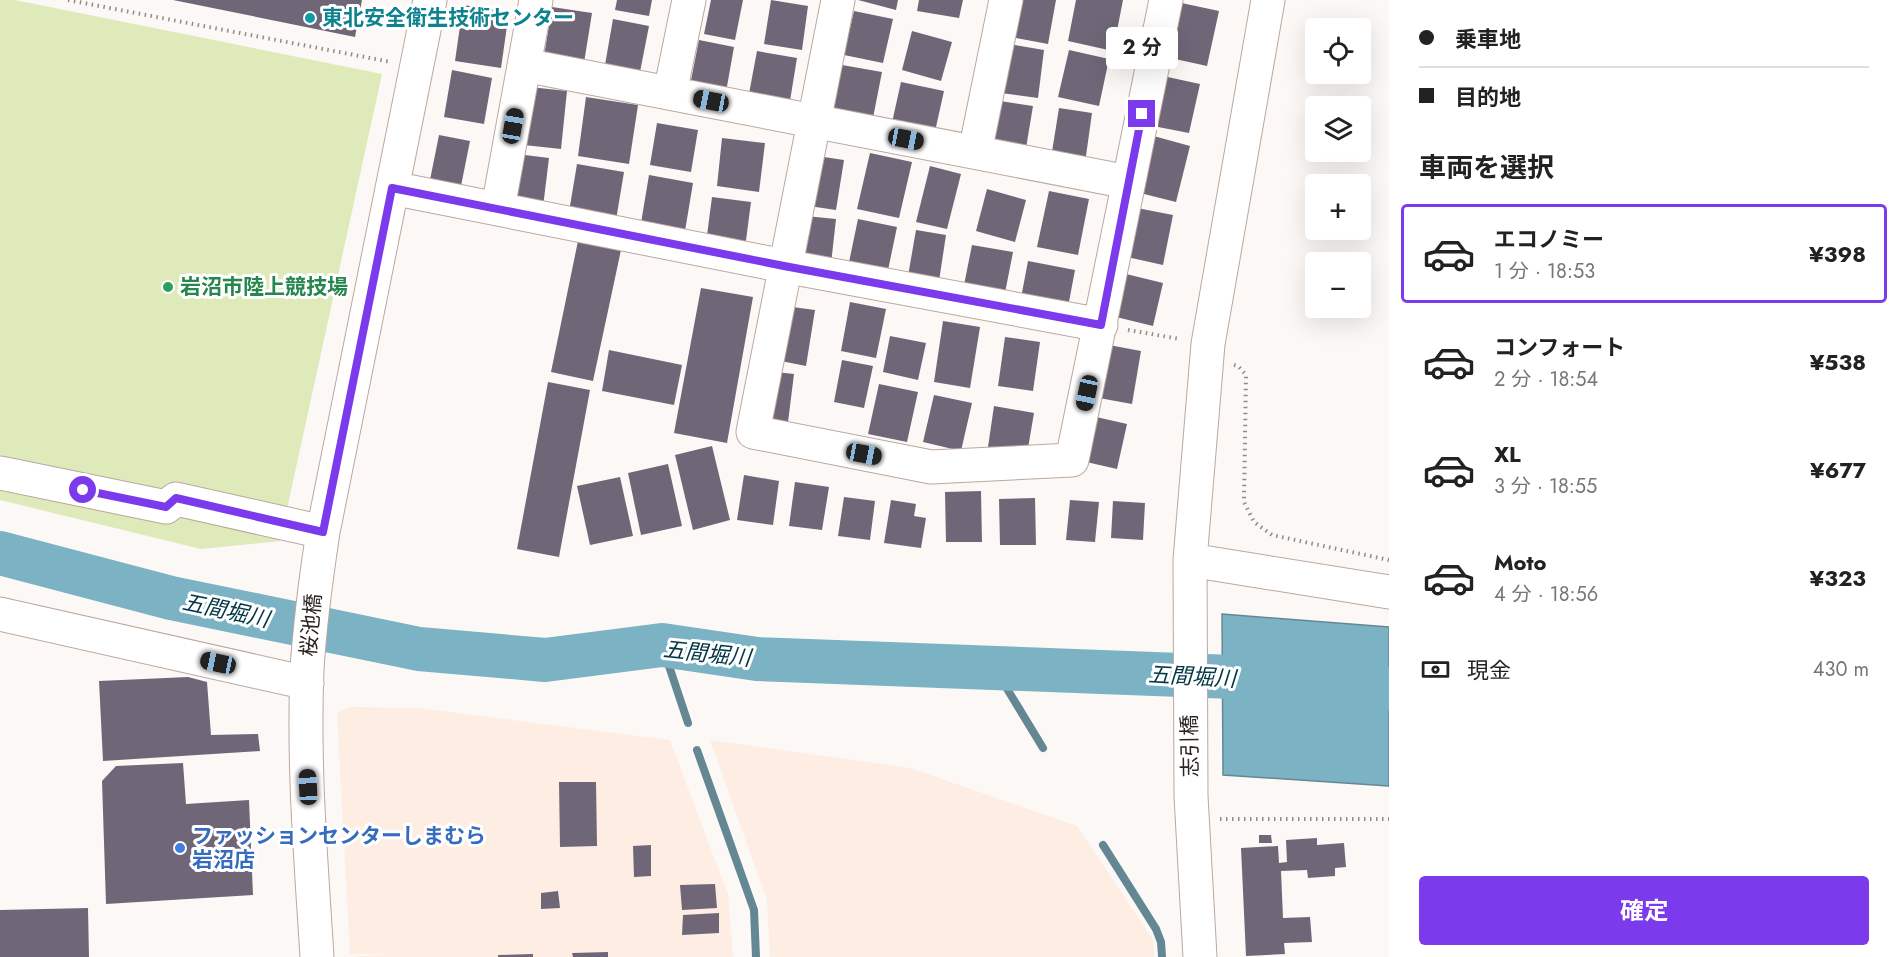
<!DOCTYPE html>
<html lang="ja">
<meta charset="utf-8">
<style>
:root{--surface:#fff;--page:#f2f2f2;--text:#222;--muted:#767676;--line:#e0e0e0;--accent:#7c3aed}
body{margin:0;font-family:Jost,"Noto Sans JP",sans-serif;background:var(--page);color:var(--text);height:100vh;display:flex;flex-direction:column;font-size:22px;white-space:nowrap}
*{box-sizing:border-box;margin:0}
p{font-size:20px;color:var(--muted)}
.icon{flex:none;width:33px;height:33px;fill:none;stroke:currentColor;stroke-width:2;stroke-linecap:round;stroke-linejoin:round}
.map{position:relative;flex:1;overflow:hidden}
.details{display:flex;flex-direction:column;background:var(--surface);width:510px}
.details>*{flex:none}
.hud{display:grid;align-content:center;height:132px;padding:0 30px;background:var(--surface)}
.fabs{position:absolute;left:1305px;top:18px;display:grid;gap:12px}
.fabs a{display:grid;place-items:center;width:66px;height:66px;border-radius:6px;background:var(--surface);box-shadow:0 6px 24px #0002;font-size:30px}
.end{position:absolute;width:27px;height:27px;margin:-14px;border:8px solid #7c3aed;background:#fff;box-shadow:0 0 0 3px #fff}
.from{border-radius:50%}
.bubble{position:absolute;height:42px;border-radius:6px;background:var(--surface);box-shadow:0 6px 24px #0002;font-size:20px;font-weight:700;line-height:42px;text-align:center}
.car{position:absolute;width:18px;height:36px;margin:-18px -9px;border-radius:8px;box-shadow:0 0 4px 2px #0007;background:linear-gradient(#222 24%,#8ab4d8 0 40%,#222 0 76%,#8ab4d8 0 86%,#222 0)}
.hud b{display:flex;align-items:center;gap:21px;height:57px;font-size:22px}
.hud b+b{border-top:2px solid var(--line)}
.hud i{width:15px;height:15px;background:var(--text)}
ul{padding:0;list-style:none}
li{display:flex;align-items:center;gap:18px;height:99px;margin:0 12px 9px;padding:0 18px;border:3px solid transparent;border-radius:6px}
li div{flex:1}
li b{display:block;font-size:22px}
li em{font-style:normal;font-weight:700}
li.selected{border-color:var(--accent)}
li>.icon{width:54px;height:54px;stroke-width:1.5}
h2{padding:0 30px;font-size:27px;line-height:72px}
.pay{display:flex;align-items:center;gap:15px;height:66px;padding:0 30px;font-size:22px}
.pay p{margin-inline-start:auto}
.button{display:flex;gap:12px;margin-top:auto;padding:12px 30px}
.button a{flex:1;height:69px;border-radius:6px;background:var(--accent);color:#fff;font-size:24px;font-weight:700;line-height:69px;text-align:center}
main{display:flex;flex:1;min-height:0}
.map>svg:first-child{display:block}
.built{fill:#fdede3}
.green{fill:#dfeabb}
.water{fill:#7bb2c4;stroke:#648893;stroke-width:1.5}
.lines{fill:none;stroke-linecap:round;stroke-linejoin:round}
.stream{stroke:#648893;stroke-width:8}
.river{stroke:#7bb2c4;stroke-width:44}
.building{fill:#6f6777}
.minor-casing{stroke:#bba89e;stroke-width:35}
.path{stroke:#918c89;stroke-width:4;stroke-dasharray:1.5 4.5;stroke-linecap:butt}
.minor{stroke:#fff;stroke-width:33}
.route{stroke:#7c3aed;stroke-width:8}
.culture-dot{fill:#0f9aa8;stroke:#fff;stroke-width:2}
.leisure-dot{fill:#2e9e5b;stroke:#fff;stroke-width:2}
.shop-dot{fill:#3f7fe0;stroke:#fff;stroke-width:2}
.labels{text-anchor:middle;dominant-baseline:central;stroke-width:6;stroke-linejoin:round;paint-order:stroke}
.culture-label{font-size:21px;font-weight:bold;fill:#0d838f;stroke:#fff;text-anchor:start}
.leisure-label{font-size:21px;font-weight:bold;fill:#27864d;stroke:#fff;text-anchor:start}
.street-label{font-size:21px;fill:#2d2622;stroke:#fff}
.shop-label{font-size:21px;font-weight:bold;fill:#366cbe;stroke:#fff;text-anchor:start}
.water-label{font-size:22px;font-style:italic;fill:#033745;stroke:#fff}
</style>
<main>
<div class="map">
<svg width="1389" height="957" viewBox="0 0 1389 957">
<rect width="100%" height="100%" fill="#fcf8f6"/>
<path class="built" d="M348,707L418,708L670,740L728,895L733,957H350L390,954H350L337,713Z
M710,740L910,768L1077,826L1153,940L1154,957H770L767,900Z"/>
<path class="green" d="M0,0H15L382,74L280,541L201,549L0,500Z"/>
<path class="water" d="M1222,614L1389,627V786L1223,775Z"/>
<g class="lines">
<path class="stream" d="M662,645L688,723
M995,669L1043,748
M697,750L754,910L756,957
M1103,845L1156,929L1161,942L1162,956"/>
<path class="river" d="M0,553L171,598L419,649L545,660L662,645L757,659L1233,677L1389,689"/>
</g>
<path class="building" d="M173,0H362L355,37Z
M617,0H652L649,16L615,10Z
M711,0H743L735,40L704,34Z
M771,0L808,6L802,50L764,44Z
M858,0H898L896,10Z
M919,0H963L959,18L917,11Z
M1018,0H1056L1048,44L1011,37Z
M1076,0H1123L1113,51L1068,41Z
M1177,2L1219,11L1207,66L1166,57Z
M463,5L509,12L501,68L455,61Z
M552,7L592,13L584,63L544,56Z
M854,11L893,19L883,63L844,55Z
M613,19L649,26L640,72L605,65Z
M912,31L952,42L941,81L902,70Z
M699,40L734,47L726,92L690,85Z
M1009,44L1044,50L1038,98L1001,93Z
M1069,50L1109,59L1099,106L1058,97Z
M757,51L797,58L789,107L748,99Z
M842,65L882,72L872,123L832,115Z
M452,70L492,78L484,124L444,117Z
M1163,76L1200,84L1189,133L1153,126Z
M901,82L944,91L934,136L891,127Z
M530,87L567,91L561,149L524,145Z
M586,97L638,105L629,164L578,156Z
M1000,101L1033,106L1025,154L992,149Z
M1059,108L1092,113L1085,163L1051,158Z
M657,123L698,130L691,172L650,165Z
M439,135L470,141L460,191L429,185Z
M1150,135L1190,146L1176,202L1136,192Z
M722,138L765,143L759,192L717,186Z
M870,153L912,162L899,218L857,209Z
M517,154L549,158L543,207L511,203Z
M817,156L844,160L836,210L809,206Z
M577,164L624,172L616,220L569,212Z
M930,166L961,174L947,229L916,222Z
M649,175L693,183L685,231L641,223Z
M987,189L1026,200L1015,242L976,231Z
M1049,191L1089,199L1078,255L1037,247Z
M712,197L751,202L745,248L706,243Z
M1137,208L1173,215L1163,265L1127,257Z
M806,216L836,219L831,264L801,261Z
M858,219L897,227L887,275L848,267Z
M916,230L946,235L939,281L908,276Z
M578,241L621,250L593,381L551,372Z
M972,245L1013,252L1004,298L963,290Z
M1028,261L1075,270L1068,307L1021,298Z
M1122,273L1163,283L1153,326L1112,316Z
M701,288L753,297L727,443L674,433Z
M850,302L886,309L876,358L841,351Z
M785,306L815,310L806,366L776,360Z
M943,321L980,327L970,388L934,382Z
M890,336L926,343L918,380L883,372Z
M1005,337L1040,342L1033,391L998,386Z
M1109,345L1141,351L1132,404L1099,398Z
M609,350L682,365L674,405L602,391Z
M842,360L873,366L864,408L834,402Z
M776,372L794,374L788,422L769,419Z
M548,382L590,390L559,557L517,549Z
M879,384L918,392L907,442L868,434Z
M934,395L972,403L961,451L923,442Z
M994,406L1034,413L1027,454L988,447Z
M1092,416L1127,424L1117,469L1082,461Z
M712,446L730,520L693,530L675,455Z
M668,464L682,526L641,535L628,473Z
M744,475L779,481L773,525L737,520Z
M620,477L633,536L590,545L577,486Z
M795,482L829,487L822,530L789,526Z
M981,491L982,542H946L945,492Z
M844,497L875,501L870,540L838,536Z
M1035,498L1036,545H1000L999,499Z
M891,500L916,504L914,516L926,518L921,548L884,543Z
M1070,500L1099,502L1095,542L1066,540Z
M1113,501L1145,503L1143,540L1111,538Z
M188,677L207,682L211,735L258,734L260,751L103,761L99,681Z
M183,763L186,804L249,800L253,895L106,904L102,781L116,766Z
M559,782H596L597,846L560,847Z
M1259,835H1271L1272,843H1259Z
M1317,838V845L1344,843L1346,867L1335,868V876L1308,878L1307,870L1281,871L1283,918L1310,917L1312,942L1284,943L1285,954L1246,956L1241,848L1278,846L1279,863L1287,862L1286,840Z
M651,845V876L634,877L633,846Z
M715,884L717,908L682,910L680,885Z
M558,891L560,908L541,909V893Z
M88,908L89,957H0V910Z
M719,913V933L682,935L683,915Z
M608,952V957H573L572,953Z
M533,954V957H498V955Z"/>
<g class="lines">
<defs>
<path id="minor" d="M838,0L753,432L931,467L1072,460L1166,0
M524,65L1128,182
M670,93L689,0
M975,152L1006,0
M392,188L784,266L1101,325
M498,208L536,0
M0,473L166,507L176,499L323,532
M1190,560L1389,592
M0,614L307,683
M317,957C311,861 303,765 307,669C310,623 316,578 323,532L430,0
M1200,957L1191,796L1190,560L1208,344L1268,0"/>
</defs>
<use href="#minor" class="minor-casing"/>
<path class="path" d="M68,0L391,62
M1128,330L1180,339
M1234,365L1238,366L1246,375L1244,502L1254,522L1272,535L1389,560
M1220,819H1389"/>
<use href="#minor" class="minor"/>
</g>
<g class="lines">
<path class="route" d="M83,490L166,507L176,498L323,532L392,188L784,266L1101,325L1142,114"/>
</g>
<circle class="culture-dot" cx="310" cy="18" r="6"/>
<circle class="leisure-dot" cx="168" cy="287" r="6"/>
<circle class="shop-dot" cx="180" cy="848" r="6"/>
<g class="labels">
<g class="culture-label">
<text x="322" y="18">東北安全衛生技術センター</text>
</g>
<g class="leisure-label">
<text x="180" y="287">岩沼市陸上競技場</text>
</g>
<g class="street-label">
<text transform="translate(311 625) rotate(-85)">桜池橋</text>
<text transform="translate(1190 746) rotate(-91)">志引橋</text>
</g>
<g class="shop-label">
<text x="192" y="836">ファッションセンターしまむら<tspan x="192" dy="24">岩沼店</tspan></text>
</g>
<g class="water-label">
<text transform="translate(226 610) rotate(12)">五間堀川</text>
<text transform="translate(707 653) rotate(6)">五間堀川</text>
<text transform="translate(1192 676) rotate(3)">五間堀川</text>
</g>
</g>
</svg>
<div class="fabs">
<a><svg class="icon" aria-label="locate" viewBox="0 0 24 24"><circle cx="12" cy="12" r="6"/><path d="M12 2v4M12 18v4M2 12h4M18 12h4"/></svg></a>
<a><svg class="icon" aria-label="layers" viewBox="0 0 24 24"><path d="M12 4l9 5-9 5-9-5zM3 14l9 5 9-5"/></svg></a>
<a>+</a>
<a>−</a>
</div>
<i class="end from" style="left:83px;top:490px"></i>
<i class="end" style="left:1142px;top:114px"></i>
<div class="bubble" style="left:1106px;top:27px;width:72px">2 分</div>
<i class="car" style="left:711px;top:101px;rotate:281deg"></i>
<i class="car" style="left:513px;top:126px;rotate:10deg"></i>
<i class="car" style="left:906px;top:139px;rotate:101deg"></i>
<i class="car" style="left:1087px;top:393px;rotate:192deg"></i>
<i class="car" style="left:864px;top:454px;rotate:101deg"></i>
<i class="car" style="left:218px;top:663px;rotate:282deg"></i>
<i class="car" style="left:308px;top:787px;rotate:357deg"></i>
</div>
<section class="details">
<div class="hud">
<b><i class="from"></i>乗車地</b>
<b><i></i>目的地</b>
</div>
<h2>車両を選択</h2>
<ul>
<li class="selected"><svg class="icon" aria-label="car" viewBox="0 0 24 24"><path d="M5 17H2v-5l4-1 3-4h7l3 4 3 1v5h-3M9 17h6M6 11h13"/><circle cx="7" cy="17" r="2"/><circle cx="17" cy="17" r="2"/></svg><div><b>エコノミー</b><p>1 分 · 18:53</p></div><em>¥398</em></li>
<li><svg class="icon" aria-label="car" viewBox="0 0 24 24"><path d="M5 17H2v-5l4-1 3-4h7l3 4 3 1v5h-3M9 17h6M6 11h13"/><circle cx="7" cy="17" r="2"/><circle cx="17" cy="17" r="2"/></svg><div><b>コンフォート</b><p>2 分 · 18:54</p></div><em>¥538</em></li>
<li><svg class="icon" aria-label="car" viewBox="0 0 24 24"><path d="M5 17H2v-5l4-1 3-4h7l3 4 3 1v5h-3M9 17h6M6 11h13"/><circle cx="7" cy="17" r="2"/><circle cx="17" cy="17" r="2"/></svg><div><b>XL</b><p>3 分 · 18:55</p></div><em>¥677</em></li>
<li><svg class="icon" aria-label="car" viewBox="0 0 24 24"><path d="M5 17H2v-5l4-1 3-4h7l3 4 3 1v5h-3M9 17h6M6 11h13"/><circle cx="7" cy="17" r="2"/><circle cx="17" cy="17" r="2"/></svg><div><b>Moto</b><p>4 分 · 18:56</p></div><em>¥323</em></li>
</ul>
<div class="pay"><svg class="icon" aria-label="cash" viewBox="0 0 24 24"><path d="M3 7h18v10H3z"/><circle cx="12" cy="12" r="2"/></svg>現金<p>430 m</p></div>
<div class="button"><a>確定</a></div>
</section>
</main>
